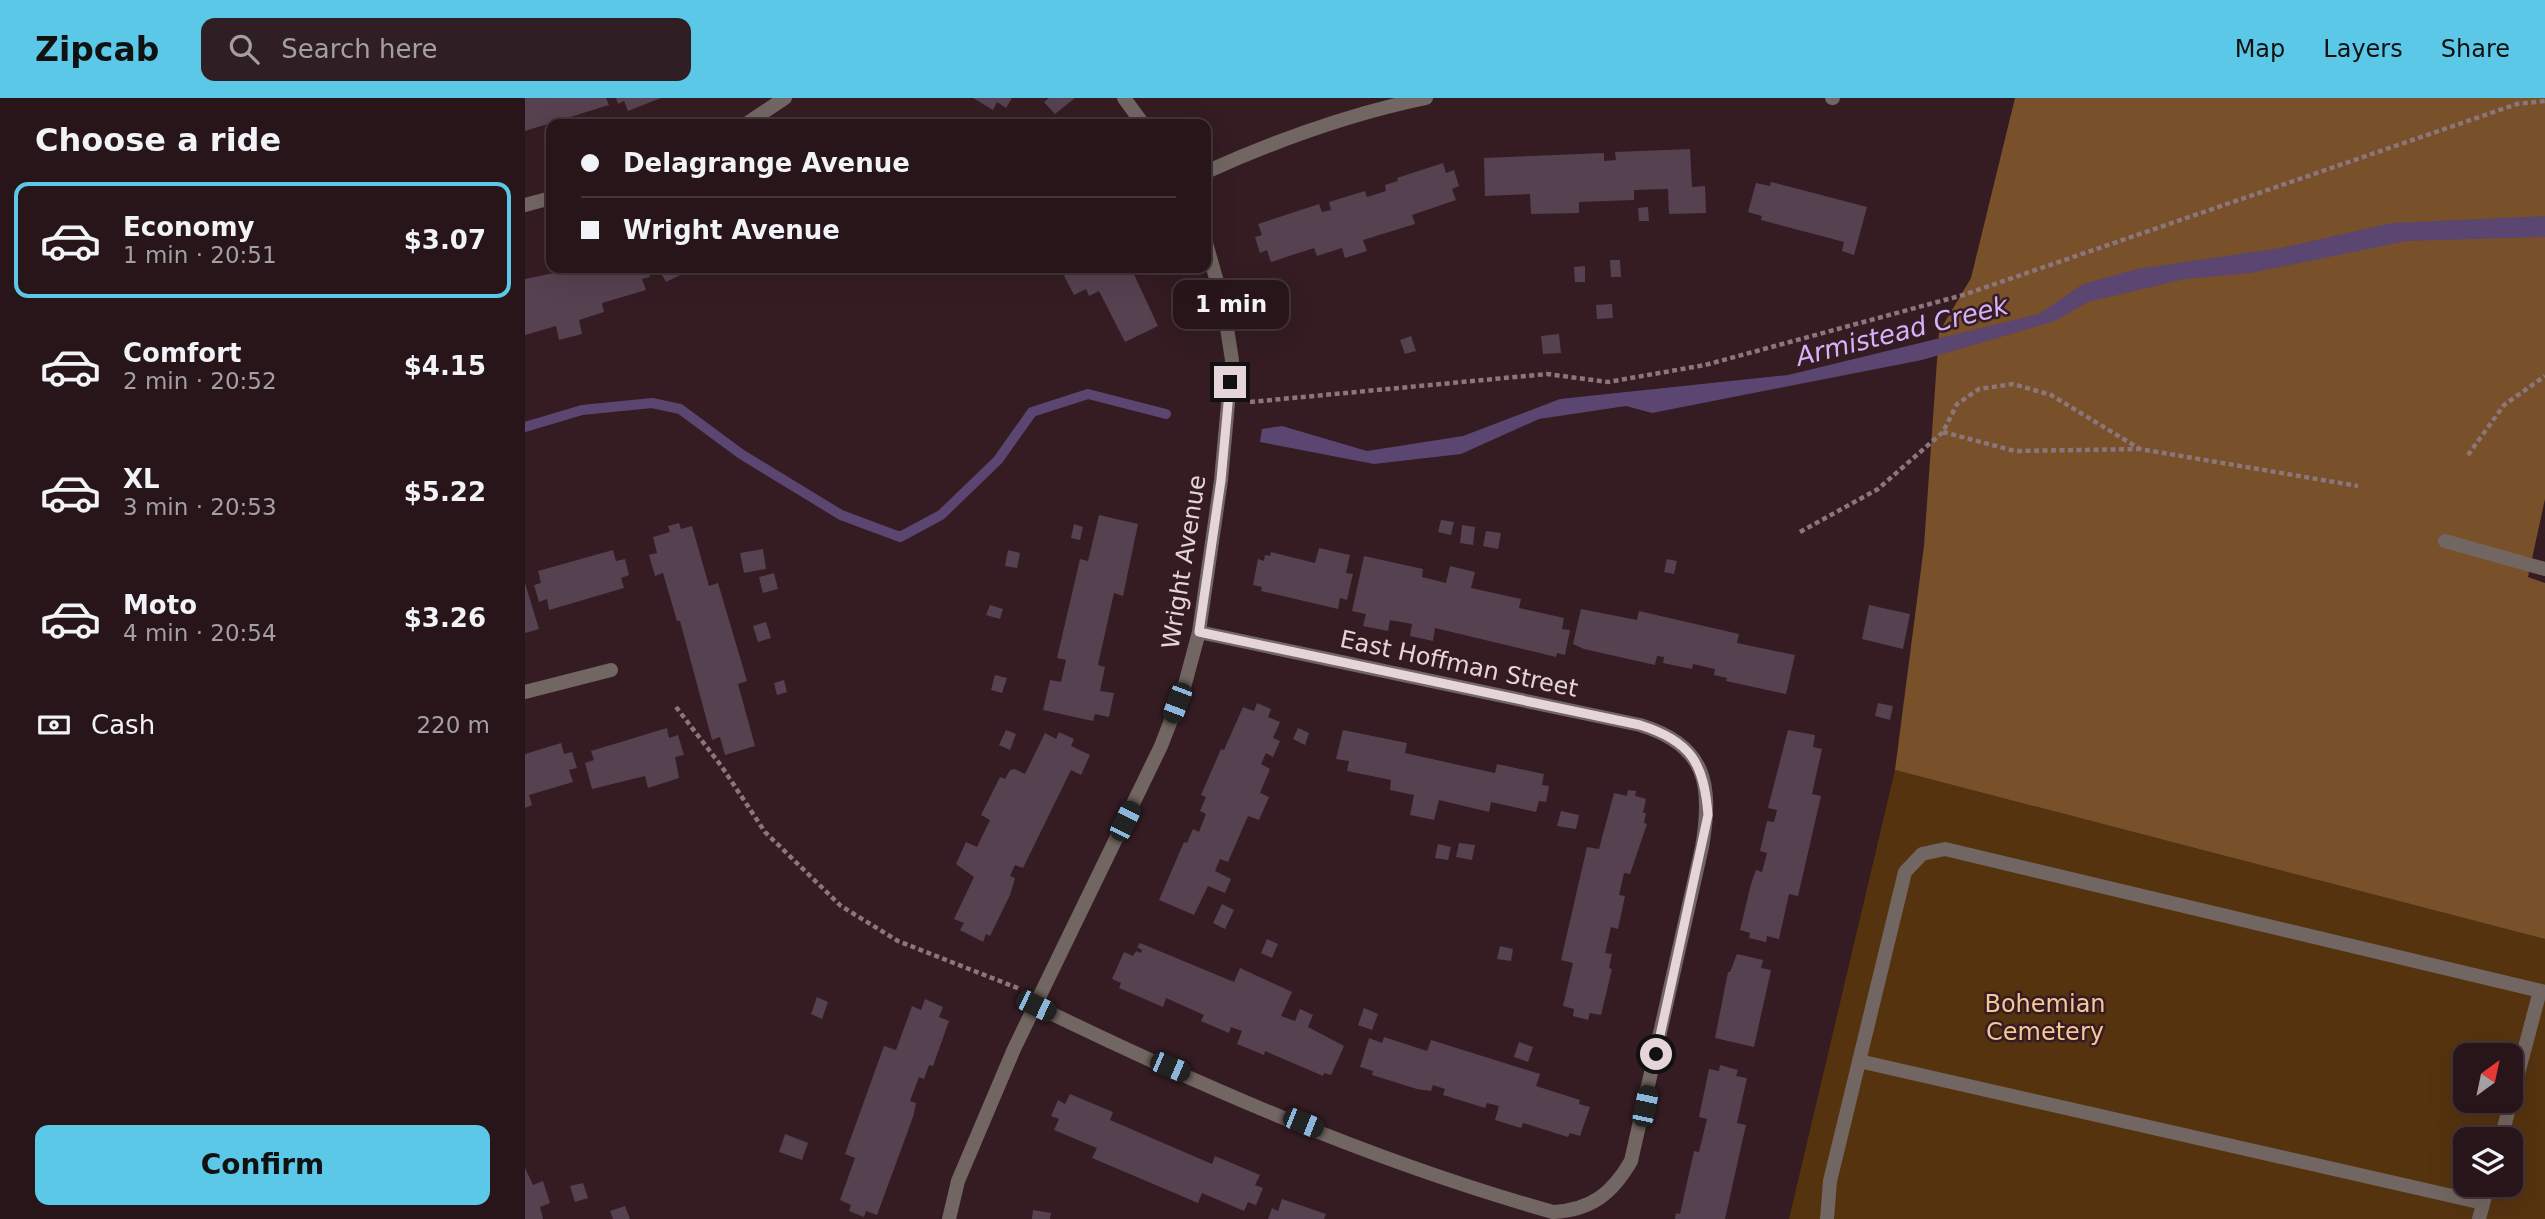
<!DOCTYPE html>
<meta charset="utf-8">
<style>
:root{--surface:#27151a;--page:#2f1e23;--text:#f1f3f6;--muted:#a49fa2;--line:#433439;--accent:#5ac8e6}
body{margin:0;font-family:"DejaVu Sans",sans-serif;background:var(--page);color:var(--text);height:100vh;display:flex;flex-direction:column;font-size:26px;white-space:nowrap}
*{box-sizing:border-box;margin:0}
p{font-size:23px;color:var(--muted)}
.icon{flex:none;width:38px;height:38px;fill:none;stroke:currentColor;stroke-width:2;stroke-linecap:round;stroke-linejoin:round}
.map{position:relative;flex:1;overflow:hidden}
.side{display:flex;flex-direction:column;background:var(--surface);width:525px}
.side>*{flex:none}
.top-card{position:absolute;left:21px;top:21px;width:665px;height:154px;border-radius:14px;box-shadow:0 7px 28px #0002,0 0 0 2px var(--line);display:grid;align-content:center;height:154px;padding:0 35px;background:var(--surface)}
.needle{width:46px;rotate:33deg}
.tools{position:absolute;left:1928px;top:945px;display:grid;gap:14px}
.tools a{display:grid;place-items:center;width:70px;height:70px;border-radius:14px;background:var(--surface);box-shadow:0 7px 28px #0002,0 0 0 2px var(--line);font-size:35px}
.end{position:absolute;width:32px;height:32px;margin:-16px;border:9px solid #e5d5d8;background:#111;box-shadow:0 0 0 4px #111}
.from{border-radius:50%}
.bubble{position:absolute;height:49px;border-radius:14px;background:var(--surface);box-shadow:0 7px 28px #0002,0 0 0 2px var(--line);font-size:23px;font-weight:600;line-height:49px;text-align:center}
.car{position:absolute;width:21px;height:42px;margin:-21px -10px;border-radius:9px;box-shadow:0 0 5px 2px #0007;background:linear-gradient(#222 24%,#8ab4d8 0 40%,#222 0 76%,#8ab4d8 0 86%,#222 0)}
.top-card b{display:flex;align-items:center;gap:24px;height:66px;font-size:26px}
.top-card b+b{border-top:2px solid var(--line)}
.top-card i{width:18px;height:18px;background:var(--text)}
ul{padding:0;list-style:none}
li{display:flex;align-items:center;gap:21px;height:116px;margin:0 14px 10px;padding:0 21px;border:4px solid transparent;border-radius:14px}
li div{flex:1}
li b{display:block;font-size:26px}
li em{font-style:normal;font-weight:600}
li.current{border-color:var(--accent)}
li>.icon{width:63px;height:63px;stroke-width:1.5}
h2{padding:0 35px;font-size:32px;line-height:84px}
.pay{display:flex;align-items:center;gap:18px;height:77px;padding:0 35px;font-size:26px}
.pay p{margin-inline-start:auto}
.button{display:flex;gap:14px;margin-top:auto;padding:14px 35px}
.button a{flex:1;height:80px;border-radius:14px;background:var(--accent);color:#111;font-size:28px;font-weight:600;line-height:80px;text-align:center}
header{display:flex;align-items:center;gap:42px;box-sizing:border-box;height:98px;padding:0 35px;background:var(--accent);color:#111}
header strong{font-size:33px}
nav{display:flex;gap:38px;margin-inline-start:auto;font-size:24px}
.search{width:490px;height:63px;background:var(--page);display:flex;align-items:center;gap:18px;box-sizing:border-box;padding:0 24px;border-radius:14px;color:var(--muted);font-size:26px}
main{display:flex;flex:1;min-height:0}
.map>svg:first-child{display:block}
.green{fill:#55330f;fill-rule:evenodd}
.forest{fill:#785029}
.water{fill:#5b4571}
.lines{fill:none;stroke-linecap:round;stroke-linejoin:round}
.stream{stroke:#5b4571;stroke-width:10}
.building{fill:#564150}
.path{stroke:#8b777b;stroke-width:4.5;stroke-dasharray:5 3.5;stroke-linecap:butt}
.service{stroke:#726662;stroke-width:14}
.minor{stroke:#726662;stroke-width:14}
.route{stroke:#e5d5d8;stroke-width:9}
.labels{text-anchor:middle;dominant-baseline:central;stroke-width:5;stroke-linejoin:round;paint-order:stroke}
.street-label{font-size:24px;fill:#e5d5d8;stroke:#341c22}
.park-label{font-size:24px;fill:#f9c697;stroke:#341c22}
.water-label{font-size:26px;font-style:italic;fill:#d5b2fa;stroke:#341c22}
</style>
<header>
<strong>Zipcab</strong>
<div class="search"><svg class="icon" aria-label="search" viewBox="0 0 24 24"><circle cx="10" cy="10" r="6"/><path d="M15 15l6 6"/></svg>Search here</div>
<nav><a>Map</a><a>Layers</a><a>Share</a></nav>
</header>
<main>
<section class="side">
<h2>Choose a ride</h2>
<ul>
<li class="current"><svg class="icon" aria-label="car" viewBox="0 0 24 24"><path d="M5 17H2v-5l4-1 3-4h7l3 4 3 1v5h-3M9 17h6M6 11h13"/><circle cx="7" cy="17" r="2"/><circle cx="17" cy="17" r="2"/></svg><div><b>Economy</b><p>1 min · 20:51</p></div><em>$3.07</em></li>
<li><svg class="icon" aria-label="car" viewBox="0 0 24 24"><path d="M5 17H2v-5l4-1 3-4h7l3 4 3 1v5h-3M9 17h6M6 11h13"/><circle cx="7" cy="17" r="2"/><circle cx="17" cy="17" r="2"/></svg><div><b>Comfort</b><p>2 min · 20:52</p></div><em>$4.15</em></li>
<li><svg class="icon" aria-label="car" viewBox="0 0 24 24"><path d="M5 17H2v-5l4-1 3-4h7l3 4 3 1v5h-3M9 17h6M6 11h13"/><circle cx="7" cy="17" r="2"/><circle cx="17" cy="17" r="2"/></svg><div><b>XL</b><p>3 min · 20:53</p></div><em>$5.22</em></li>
<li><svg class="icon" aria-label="car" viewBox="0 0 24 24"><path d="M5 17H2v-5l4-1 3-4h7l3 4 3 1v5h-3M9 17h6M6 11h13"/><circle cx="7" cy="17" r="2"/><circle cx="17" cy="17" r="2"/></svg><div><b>Moto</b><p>4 min · 20:54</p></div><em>$3.26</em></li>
</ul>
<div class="pay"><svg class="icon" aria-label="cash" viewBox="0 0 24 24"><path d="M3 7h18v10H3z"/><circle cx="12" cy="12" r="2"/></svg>Cash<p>220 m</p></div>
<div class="button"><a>Confirm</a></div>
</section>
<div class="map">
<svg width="2020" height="1121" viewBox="0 0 2020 1121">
<rect width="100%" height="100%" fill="#341c22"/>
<path class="green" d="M1370,672L2020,841V1121H1264ZM1941,957H1986V1003H1941ZM1941,1041H1986V1087H1941Z"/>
<path class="forest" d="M1490,0H2020V401L2003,479L2020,485V841L1370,672L1399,448L1414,234L1446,180Z"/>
<path class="water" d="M2020,118V139L1882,143L1725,175L1660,181L1563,204L1530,223L1397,262L1127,315L1101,308L1014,321L936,356L849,366L735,344L737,331L757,328L842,353L938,338L1035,301L1263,277L1514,216L1558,186L1612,171L1756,150L1867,125Z"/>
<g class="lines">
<path class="stream" d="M0,329L57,312L127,305L155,311L216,356L316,417L375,439L416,417L473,362L507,314L563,296L641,316"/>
</g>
<path class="building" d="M0,0H81L84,7L0,33Z
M91,0H136L103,13L99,3L93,6Z
M448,0H487L481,10L472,4L468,12Z
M524,0H550L530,16L519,4Z
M1165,51L1167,89L1180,88L1181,115L1144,116L1143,91L1109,92V102L1054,104V115L1006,116L1005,96L960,98L959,60L1079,55V63L1091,62L1090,54Z
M918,65L921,75L929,72L934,88L927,91L931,102L887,117L890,126L838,142L842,153L820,160L817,150L792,158L789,150L746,164L742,152L735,155L730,139L737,137L733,126L794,106L797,114L806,112L804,104L840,93L842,99L861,93L860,87L873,83L872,80Z
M1246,84L1342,109L1329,157L1317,153L1319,144L1236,122L1237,118L1223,114L1231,85L1245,88Z
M1123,109L1124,123H1114L1113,110Z
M1085,162H1095L1096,179H1086Z
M1060,168V184H1050L1049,169Z
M53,170H122L125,179L117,181L121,192L77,205L79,214L54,222L57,236L34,242L31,228L0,237V181Z
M133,170H170L141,184Z
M550,170H606L633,228L600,244L574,193L564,198L561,191L549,197L539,178Z
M1087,206L1088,220L1072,221L1071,207Z
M1034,236L1036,255L1018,256L1016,238Z
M886,238L891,253L880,256L875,242Z
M574,417L613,426L598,498L589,495L573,567L580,569L575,593L589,595L584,619L570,616L568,623L518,612L525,582L536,584L541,562L532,560L555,461L563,463Z
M916,422L929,424L926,437L913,434Z
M154,425L156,431L167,428L184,488L193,485L222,583L213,586L230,648L200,657L195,639L187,642L155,523H152L138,475L130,478L124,457L132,455L128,439L145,434L143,428Z
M549,426L558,429L555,442L546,440Z
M937,427L950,429L948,447L935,445Z
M961,433L976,435L973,451L958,448Z
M794,450L825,457L821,475L828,476L822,502L815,500L813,511L736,493L737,489L728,487L733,461L739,463L740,457L745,458L746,454L790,465Z
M238,451L241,471L219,475L215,455Z
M88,452L91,463L100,461L104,477L96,480L99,490L24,512L22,501L14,504L9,487L16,485L13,473Z
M483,452L495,455L492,470L480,468Z
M839,458L898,471L897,479L921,485L925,468L950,474L946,490L996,501L994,510L1039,520L1037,531L1045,532L1040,557L1032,555L1031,559L910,530L908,543L885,538L887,526L865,522L863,533L838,528L841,516L827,513Z
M1142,461L1152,463L1149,476L1139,474Z
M249,475L253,491L238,495L234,479Z
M0,485L14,531L0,535Z
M465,507L478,511L475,521L461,517Z
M1344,507L1385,516L1378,551L1337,541Z
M1056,511L1112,522L1114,513L1214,536L1212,545L1270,557L1261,596L1201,583L1202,580L1189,577L1190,571L1168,566L1167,571L1138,565L1139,559L1132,558L1130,567L1059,551L1048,546Z
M241,524L246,540L233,544L228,528Z
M470,577L482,580L477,595L466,592Z
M259,582L262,594L252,597L249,585Z
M732,605L746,611L743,619L755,624L748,640L755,643L748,659L741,655L736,666L745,671L735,695L744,699L734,722L723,718L703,764L695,761L690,773L706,781L700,795L683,788L669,817L634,802L659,744L662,745L668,731L674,734L681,716L675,713L681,699L676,697L696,651L699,652L718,609L729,613Z
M1353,605L1368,608L1365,622L1350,618Z
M142,630L144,640L153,637L159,657L150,659L154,680L123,690L120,678L67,691L60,665L69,662L66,653Z
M773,630L784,635L780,647L768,641Z
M481,632L491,636L485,652L474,647Z
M818,632L882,645L880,655L970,675L972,666L1019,676L1017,687L1024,688L1021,704L1014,703L1011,714L966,704L964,714L914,702L909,722L885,717L889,697L865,692L866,682L822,673L824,663L811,661Z
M1263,632L1290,637L1288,649L1297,651L1287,696L1296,698L1273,798L1264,796L1254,841L1242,838L1241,844L1224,840L1225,835L1215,832L1226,786L1231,772L1237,774L1242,755L1235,753L1242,723L1249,724L1252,712L1243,710Z
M534,634L549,641L546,648L565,657L556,677L546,672L498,770L490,767L485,778L490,780L485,797L465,838L461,836L458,844L435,832L439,825L429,821L449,779L431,766L441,744L452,749L465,722L456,717L475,679L480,681L485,672L490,671L500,676L520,635L531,641Z
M36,645L39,656L47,654L52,670L44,672L48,684L4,697L7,707L0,710V656Z
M1103,692L1111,693L1110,698L1121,701L1118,715H1121L1119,725L1122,726L1105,776L1099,775L1094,797L1100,798L1093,831L1086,829L1080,855L1087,856L1084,870L1087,871L1076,917L1065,915L1063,922L1048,918L1049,911L1038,908L1048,865L1036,862L1062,749L1074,751L1089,695L1102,698Z
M1036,713L1054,717L1051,731L1032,728Z
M934,745L950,747L947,762L931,759Z
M913,746L926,749L923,762L910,760Z
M697,806L709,812L700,831L688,825Z
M742,841L753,846L747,860L736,855Z
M615,845L709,884L715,870L767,894L756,918L770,923L775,911L788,917L783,929L819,948L806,977L799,975L798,978L740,953L739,957L712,946L717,933L706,929L704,935L676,923L679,917L641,900L638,909L594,890L596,885L587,881L599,854L608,858L611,853L616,855L617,852L612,849Z
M975,848L988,851L986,863L972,861Z
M1212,856L1238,862L1236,870L1246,872L1229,949L1190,940L1203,874H1205Z
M292,899L303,904L297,921L286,916Z
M400,901L418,909L414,919L424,923L408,968L404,967L399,981L394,979L385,1003L391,1005L388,1019L352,1117L341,1113L339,1119L324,1113L326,1107L315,1102L330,1060L320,1056L359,948L371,952L387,908L396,912Z
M839,910L853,916L847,932L833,927Z
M859,939L902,953L906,942L1015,976L1011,988L1055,1002L1054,1006L1065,1009L1055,1038L1045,1035L1043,1039L998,1025L996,1030L970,1022L974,1008L962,1005L960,1010L918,997L920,991L908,987L906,993L892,991L847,977L848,973L835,969L844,940L857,945Z
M994,944L1008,949L1003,964L989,959Z
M1195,967L1213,972L1211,978L1222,980L1212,1025L1221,1027L1200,1121H1150L1151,1115L1155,1116L1169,1053L1174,1054L1182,1021L1174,1019L1184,971L1194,973Z
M545,996L588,1014L585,1022L687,1066L690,1058L735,1077L730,1087L738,1090L731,1107L723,1104L719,1113L677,1095L673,1105L567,1060L572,1050L529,1032L534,1021L526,1018L533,1002L540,1006Z
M260,1036L283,1045L277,1062L254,1054Z
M0,1070L8,1087L18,1083L25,1105L15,1109L18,1121H0Z
M58,1085L63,1100L50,1104L45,1088Z
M757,1101L801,1116L799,1121H743L747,1110L753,1113Z
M100,1108L105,1121H88L85,1113Z
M508,1112L526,1115L525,1121H507Z"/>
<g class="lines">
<path class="path" d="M725,304L1022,276L1083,284L1180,267L1438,197L1992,6L2020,3
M1418,334L1490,353L1615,351
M1943,357L1979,307L2020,278
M1275,434L1353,391L1418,334L1432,306L1454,291L1488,286L1526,297L1615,351L1833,388
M151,609L197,669L240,734L316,808L373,843L495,891"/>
<path class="service" d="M1920,443L2020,471
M1334,963L1958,1105
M1986,1002L2015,893
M1976,1041L1986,1003
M1302,1121L1305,1083L1380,774L1397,756L1420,751L2020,894
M1954,1121L1963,1087"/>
<path class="minor" d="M599,0L618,26
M1307,0H1308
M221,26L260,0
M681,74C752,42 824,16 901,0
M0,107L26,100
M0,594L86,572
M511,908C677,989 850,1064 1028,1114C1066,1112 1087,1096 1106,1063L1177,749C1188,686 1181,647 1115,627L674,534
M424,1121L433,1083L489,951L636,648L660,586L674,534L696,382L707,262L698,205L681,145"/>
</g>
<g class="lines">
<path class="route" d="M705,284L696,382L674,534L1115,627C1166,643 1179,665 1183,717L1131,956"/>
</g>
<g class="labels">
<g class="street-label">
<text transform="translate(659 464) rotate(-81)">Wright Avenue</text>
<text transform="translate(934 566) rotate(12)">East Hoffman Street</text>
</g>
<g class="park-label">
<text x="1520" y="906">Bohemian<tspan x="1520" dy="28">Cemetery</tspan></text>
</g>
<g class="water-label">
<text transform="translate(1377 233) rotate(-14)">Armistead Creek</text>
</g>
</g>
</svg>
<div class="tools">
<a><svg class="needle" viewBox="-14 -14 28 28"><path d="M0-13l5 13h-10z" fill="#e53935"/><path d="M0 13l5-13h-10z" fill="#a49fa2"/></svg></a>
<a><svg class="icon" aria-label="layers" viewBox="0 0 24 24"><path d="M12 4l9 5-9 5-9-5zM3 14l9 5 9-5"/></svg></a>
</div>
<i class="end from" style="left:1131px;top:956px"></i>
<i class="end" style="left:705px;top:284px"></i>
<div class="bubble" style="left:648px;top:182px;width:116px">1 min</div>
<i class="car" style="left:652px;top:605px;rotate:201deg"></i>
<i class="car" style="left:600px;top:723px;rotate:26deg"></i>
<i class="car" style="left:511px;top:908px;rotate:116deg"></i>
<i class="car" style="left:645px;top:969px;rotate:113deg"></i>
<i class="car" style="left:1120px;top:1008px;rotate:12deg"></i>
<i class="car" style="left:778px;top:1025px;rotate:112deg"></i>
<div class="top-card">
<b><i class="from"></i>Delagrange Avenue</b>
<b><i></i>Wright Avenue</b>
</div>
</div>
</main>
